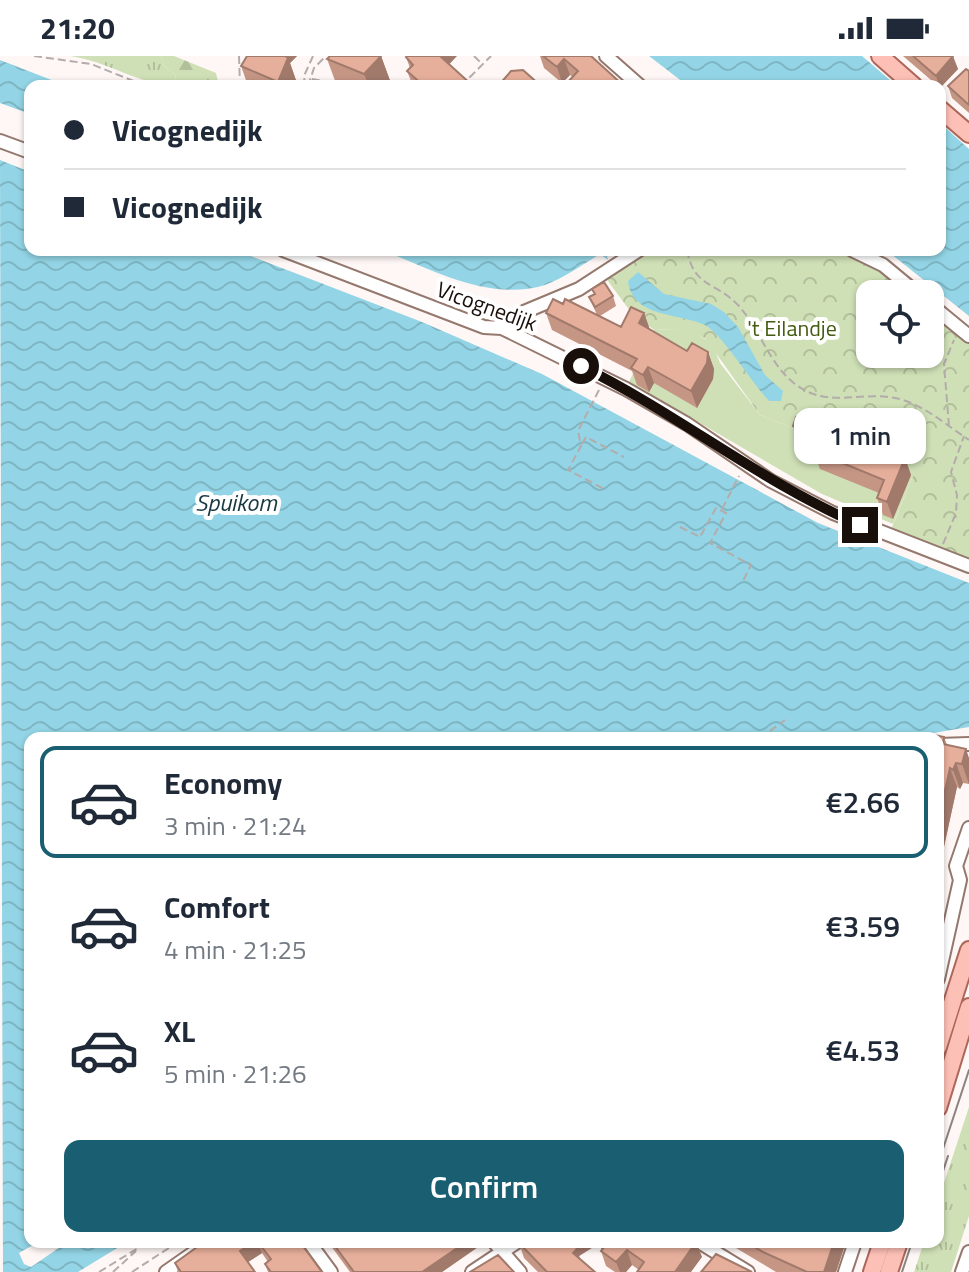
<!DOCTYPE html>
<meta charset="utf-8">
<style>
:root{--surface:#fff;--page:#f2f2f3;--text:#1f2937;--muted:#747a83;--line:#e0e1e3;--accent:#1a5f71}
body{margin:0;font-family:"Titillium Web",sans-serif;background:var(--page);color:var(--text);height:100vh;display:flex;flex-direction:column;font-size:30px;white-space:nowrap}
*{box-sizing:border-box;margin:0}
p{font-size:26px;color:var(--muted)}
.icon{flex:none;width:44px;height:44px;fill:none;stroke:currentColor;stroke-width:2;stroke-linecap:round;stroke-linejoin:round}
.map{position:relative;flex:1;overflow:hidden}
.side{position:absolute;left:24px;top:676px;width:920px;height:516px;display:flex;flex-direction:column;background:var(--surface);border-radius:16px;box-shadow:0 2px 6px #0004}
.side>*{flex:none}
.top-card{position:absolute;left:24px;top:24px;width:922px;height:176px;border-radius:16px;box-shadow:0 2px 6px #0004;display:grid;align-content:center;height:176px;padding:0 40px;background:var(--surface)}
.tools{position:absolute;left:856px;top:224px;display:grid;gap:16px}
.tools a{display:grid;place-items:center;width:88px;height:88px;border-radius:16px;background:var(--surface);box-shadow:0 2px 6px #0004;font-size:40px}
.end{position:absolute;width:36px;height:36px;margin:-18px;border:10px solid #180e0a;background:#fff;box-shadow:0 0 0 4px #fff}
.from{border-radius:50%}
.bubble{position:absolute;height:56px;border-radius:16px;background:var(--surface);box-shadow:0 2px 6px #0004;font-size:26px;font-weight:600;line-height:56px;text-align:center}
.top-card b{display:flex;align-items:center;gap:28px;height:76px;font-size:30px}
.top-card b+b{border-top:2px solid var(--line)}
.top-card i{width:20px;height:20px;background:var(--text)}
ul{padding:14px 0 0;list-style:none}
li{display:flex;align-items:center;gap:24px;height:112px;margin:0 16px 12px;padding:0 24px;border:4px solid transparent;border-radius:16px}
li div{flex:1}
li b{display:block;font-size:30px}
li em{font-style:normal;font-weight:600}
li.on{border-color:var(--accent)}
li>.icon{width:72px;height:72px;stroke-width:1.5}
.action{display:flex;gap:16px;margin-top:auto;padding:16px 40px}
.action a{flex:1;height:92px;border-radius:16px;background:var(--accent);color:#fff;font-size:32px;font-weight:600;line-height:92px;text-align:center}
.status{display:flex;justify-content:space-between;align-items:center;height:56px;padding:0 40px;background:var(--surface);direction:ltr}
.status svg{height:22px;fill:currentColor}
.map>svg:first-child{display:block}
.grass{fill:url(#grass-tufts)}
.forest{fill:url(#forest-firs)}
.park{fill:url(#park-crowns)}
.pitch{fill:#cfe0b6}
.water{fill:url(#water-waves)}
.lines{fill:none;stroke-linecap:round;stroke-linejoin:round}
.minor-casing{stroke:#94786e;stroke-width:16}
.major-casing{stroke:#ac665a;stroke-width:20}
.path{stroke:#b4acaa;stroke-width:2;stroke-dasharray:8 4;stroke-linecap:butt}
.minor{stroke:#fff;stroke-width:12}
.major{stroke:#fdc0b6;stroke-width:16}
.tram{stroke:#8b8380;stroke-width:2}
.wall{fill:#c69685}
.shaded-wall{fill:#a17a6c}
.building{fill:#e6af9b;stroke:#a17a6c;stroke-width:2}
.route{stroke:#180e0a;stroke-width:10}
.labels{text-anchor:middle;dominant-baseline:central;stroke-width:8;stroke-linejoin:round;paint-order:stroke}
.street-label{font-size:22px;fill:#180e0a;stroke:#fff}
.park-label{font-size:22px;fill:#445b12;stroke:#fff}
.water-label{font-size:24px;font-style:italic;fill:#183941;stroke:#fff}
</style>
<div class="status"><b>21:20</b><svg viewBox="0 0 49 12"><path d="M0 12V9h3v3zM5 12V6h3v6zM10 12V3h3v9zM15 12V0h3v12zM26 1h20v11H26zM47 4h2v5h-2z"/></svg></div>
<div class="map">
<svg width="969" height="1216" viewBox="0 0 969 1216">
<defs>
<pattern id="grass-tufts" width="24" height="20" patternUnits="userSpaceOnUse" patternTransform="scale(2)"><rect width="24" height="20" fill="#cfe0b6"/><path d="M3 7l-1-3M5 7V3M7 7l1-3M15 17l-1-3M17 17v-4M19 17l1-3" fill="none" stroke="#b1bf9b"/></pattern>
<pattern id="forest-firs" width="22" height="20" patternUnits="userSpaceOnUse" patternTransform="scale(2)"><rect width="22" height="20" fill="#cfe0b6"/><path d="M5 1l3.5 6h-7zM16 11l3.5 6h-7z" fill="#b1bf9b"/></pattern>
<pattern id="park-crowns" width="20" height="18" patternUnits="userSpaceOnUse" patternTransform="scale(2)"><rect width="20" height="18" fill="#cfe0b6"/><path d="M2 6a3 3 0 1 1 6 0M12 15a3 3 0 1 1 6 0" fill="none" stroke="#b1bf9b"/></pattern>
<pattern id="water-waves" width="16" height="10" patternUnits="userSpaceOnUse" patternTransform="scale(2)"><rect width="16" height="10" fill="#93d5e6"/><path d="M0 5q4-4 8 0t8 0" fill="none" stroke="#7eb6c4"/></pattern>
</defs>
<rect width="100%" height="100%" fill="#fef7f5"/>
<path class="grass" d="M70,0H161L164,10L175,18L177,30C141,30 108,5 70,0Z
M969,1051V1160L951,1216H914L924,1186H938V1145Z"/>
<path class="forest" d="M161,0H174L216,17L219,30H177L175,18L164,10Z"/>
<path class="park" d="M650,194H837C867,202 887,218 909,238H870V298H930V255L969,286V505L890,476L913,420L760,359L705,282L674,273L654,274L630,255L605,221L635,199Z"/>
<path class="pitch" d="M674,273L693,276L712,287L720,307L760,359L913,420L893,468L822,438L629,326L654,274Z"/>
<path class="water" d="M649,0H862L897,30H688Z
M0,4L67,30H30V58L0,47Z
M940,67L969,93V260L886,194H940Z
M0,104L30,116V194H235L422,266L542,318L818,467L969,527V671L904,682H30V1186H38L19,1197L24,1208L31,1211L66,1187L127,1186L78,1216H3Z
M382,194H606L608,204L600,198C582,209 564,222 545,229C489,246 433,214 382,194Z
M638,216L664,238L711,248L724,256L738,271L765,319L783,335L781,345H769C751,326 722,278 705,269C680,257 632,262 628,225Z"/>
<g class="lines">
<defs>
<path id="minor" d="M606,0L640,30
M0,85L30,96
M283,194L484,271L502,272L626,333L687,368L771,425L833,457L969,510
M852,194L883,209L918,238
M930,248L969,280
M502,272L524,256L579,233L639,194
M938,689L969,688
M938,923L960,824L956,810L969,772
M309,1186L331,1216
M494,1186L520,1216
M699,1186L748,1216
M166,1216L209,1186
M472,1216L517,1186
M845,1216L855,1186
M962,1216L969,1196"/>
<path id="major" d="M880,0L914,30
M940,53L969,78
M938,991L969,894
M938,1052L969,951
M872,1216L882,1186
M889,1216L899,1186"/>
</defs>
<use href="#minor" class="minor-casing"/>
<use href="#major" class="major-casing"/>
<path class="path" d="M34,0L91,8L146,30
M239,0L240,30
M474,0L482,8
M312,23L337,28
M305,30L304,20L313,0
M308,30L314,12L326,0
M479,30L470,21L491,0
M687,194C694,232 715,225 738,249C760,273 769,308 795,328C828,353 858,335 895,342C922,347 946,369 969,384
M599,334L578,375L581,390L568,414L606,434
M949,370L944,308L954,284
M582,388L586,381L624,401
M722,453L739,420
M680,471L700,481L716,452L726,457L710,487L751,509L742,527
M943,488L956,457L957,439L951,416L964,380
M760,682L785,664
M99,1216L148,1186
M113,1216L136,1195
M132,1216L178,1186"/>
<use href="#minor" class="minor"/>
<use href="#major" class="major"/>
<path class="tram" d="M938,1108L969,1014
M938,1130L948,1100
M902,1216L912,1186"/>
</g>
<path class="wall" d="M247,0H297L290,7L298,30H248L241,10Z
M330,0H381L392,30H337L327,3Z
M540,0H591L624,30H567L566,28L573,21L570,19L562,27L544,12Z
M903,0H952L958,13L940,32V30H938Z
M406,1L449,9L472,30H413L407,15L410,12Z
M969,15V57L952,42L948,30Z
M592,233L613,240L616,250L600,260L621,271L644,257L650,274L687,295L708,296L714,313L713,323L697,352L654,327L649,336L637,329L632,315L552,274L546,257L563,248L597,259L589,241L594,238Z
M793,370L905,402L911,419L893,463L883,459L877,442L879,437L820,413L813,394L799,388Z
M944,681L947,689L969,702V728L963,727L960,733L957,731L940,809H938V682Z
M204,1186H300L322,1216H268L265,1208L268,1206L262,1197L248,1206L255,1216H178L175,1207Z
M328,1186H476L478,1191L442,1216H350Z
M521,1186H696L702,1201L639,1214L632,1209L626,1216H615L606,1210L601,1195L602,1194L598,1188L579,1200L580,1203L595,1216H538L524,1202L519,1187Z
M726,1186H797L802,1189L846,1186L836,1216H776Z"/>
<path class="shaded-wall" d="M284,0H297L290,7L298,30H280L278,26Z
M381,0L392,30H369L364,18Z
M438,0H457L444,14Z
M953,0L958,13L940,32L936,20Z
M564,3L570,19L562,27L557,11Z
M644,257L650,274L639,267Z
M708,296L714,313L713,323L697,352L691,335Z
M648,311L654,327L649,336L643,319Z
M905,402L911,419L893,463L887,446Z
M966,693L969,702V728L962,708Z
M956,707L963,727L960,733L953,714Z
M950,712L957,731L940,809L938,805V766Z
M938,821L941,830L938,845Z
M254,1186H258L262,1197L245,1208L240,1195Z
M466,1186H476L478,1191L442,1216H422Z
M572,1186H598V1188L579,1200L582,1208L573,1197Z
M696,1186L702,1201L691,1216H675Z
M834,1186H846L836,1216H824Z
M627,1194L632,1209L626,1216H620L616,1206Z"/>
<path class="building" d="M247,0H285L288,2L278,26L241,10Z
M330,0H381L364,18L327,3Z
M407,0H440L472,29L424,30L407,15L413,9L406,1Z
M543,0H591L624,30H569L566,28L578,15L564,3L557,11Z
M913,0H953L936,20Z
M966,13L969,15V49L948,30Z
M523,14L541,30H498L511,15Z
M604,226L613,240L595,251L589,241L595,238L592,233Z
M553,243L563,248L565,243L621,271L631,251L644,257L639,267L687,295L692,287L708,296L707,307L691,335L648,311L643,319L631,312L637,303L546,257Z
M796,361L905,402L887,446L877,442L884,424L813,395L818,382L793,370Z
M929,678L944,681L943,688L966,693L962,708L956,707L953,714L950,712L938,766V682H928Z
M204,1186H254L240,1195L255,1216H181L175,1207Z
M258,1186H300L322,1216H271L265,1208L271,1203Z
M332,1186H466L422,1216H354Z
M521,1186H572L577,1193L573,1197L595,1216H547L519,1187Z
M602,1186H696L675,1216H637L644,1206L627,1194L616,1206L601,1195L605,1190Z
M747,1186H797L802,1189L803,1186H834L824,1216H807L763,1196Z
M716,1198L752,1216H701Z
M498,1199L514,1216H470Z"/>
<g class="lines">
<path class="route" d="M581,310C678,358 761,426 860,469"/>
</g>
<g class="labels">
<g class="street-label">
<text transform="translate(487 250) rotate(20)">Vicognedijk</text>
</g>
<g class="park-label">
<text x="792" y="272">'t Eilandje</text>
</g>
<g class="water-label">
<text x="236" y="446">Spuikom</text>
</g>
</g>
</svg>
<div class="tools">
<a><svg class="icon" aria-label="locate" viewBox="0 0 24 24"><circle cx="12" cy="12" r="6"/><path d="M12 2v4M12 18v4M2 12h4M18 12h4"/></svg></a>
</div>
<i class="end from" style="left:581px;top:310px"></i>
<i class="end" style="left:860px;top:469px"></i>
<div class="bubble" style="left:794px;top:352px;width:132px">1 min</div>
<div class="top-card">
<b><i class="from"></i>Vicognedijk</b>
<b><i></i>Vicognedijk</b>
</div>
<section class="side">
<ul>
<li class="on"><svg class="icon" aria-label="car" viewBox="0 0 24 24"><path d="M5 17H2v-5l4-1 3-4h7l3 4 3 1v5h-3M9 17h6M6 11h13"/><circle cx="7" cy="17" r="2"/><circle cx="17" cy="17" r="2"/></svg><div><b>Economy</b><p>3 min · 21:24</p></div><em>€2.66</em></li>
<li><svg class="icon" aria-label="car" viewBox="0 0 24 24"><path d="M5 17H2v-5l4-1 3-4h7l3 4 3 1v5h-3M9 17h6M6 11h13"/><circle cx="7" cy="17" r="2"/><circle cx="17" cy="17" r="2"/></svg><div><b>Comfort</b><p>4 min · 21:25</p></div><em>€3.59</em></li>
<li><svg class="icon" aria-label="car" viewBox="0 0 24 24"><path d="M5 17H2v-5l4-1 3-4h7l3 4 3 1v5h-3M9 17h6M6 11h13"/><circle cx="7" cy="17" r="2"/><circle cx="17" cy="17" r="2"/></svg><div><b>XL</b><p>5 min · 21:26</p></div><em>€4.53</em></li>
</ul>
<div class="action"><a>Confirm</a></div>
</section>
</div>
